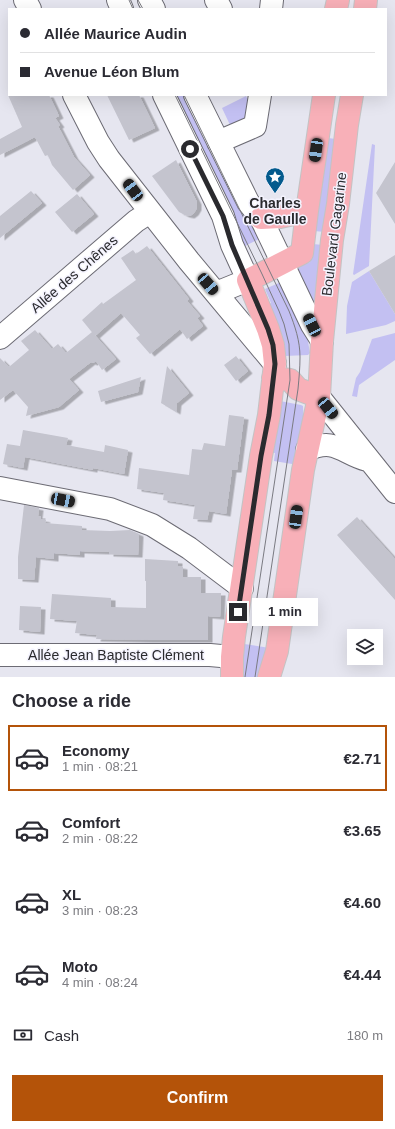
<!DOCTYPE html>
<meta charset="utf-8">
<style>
:root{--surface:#fff;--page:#f2f2f3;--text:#2b2b33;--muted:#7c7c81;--line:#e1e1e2;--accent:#b45309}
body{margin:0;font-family:Arial,sans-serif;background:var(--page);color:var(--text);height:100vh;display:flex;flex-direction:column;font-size:15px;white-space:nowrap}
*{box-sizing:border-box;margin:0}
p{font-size:13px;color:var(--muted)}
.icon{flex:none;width:22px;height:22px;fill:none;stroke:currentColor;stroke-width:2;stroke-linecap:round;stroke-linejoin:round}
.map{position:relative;height:677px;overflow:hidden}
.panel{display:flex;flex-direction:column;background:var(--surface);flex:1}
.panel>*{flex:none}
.top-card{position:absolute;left:8px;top:8px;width:379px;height:88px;border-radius:0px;box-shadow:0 4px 16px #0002;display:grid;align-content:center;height:88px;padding:0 12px;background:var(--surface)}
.tools{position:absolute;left:347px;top:629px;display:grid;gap:8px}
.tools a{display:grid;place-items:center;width:36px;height:36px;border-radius:0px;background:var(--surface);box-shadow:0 4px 16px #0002;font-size:20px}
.end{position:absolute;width:18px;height:18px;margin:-9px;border:5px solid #2a2a2e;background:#fff;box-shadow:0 0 0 2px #fff}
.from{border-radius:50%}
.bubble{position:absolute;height:28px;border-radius:0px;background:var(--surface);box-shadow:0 4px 16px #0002;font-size:13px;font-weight:700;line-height:28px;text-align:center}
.car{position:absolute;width:12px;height:24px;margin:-12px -6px;border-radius:5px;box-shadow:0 0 3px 1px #0007;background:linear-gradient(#222 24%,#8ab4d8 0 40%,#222 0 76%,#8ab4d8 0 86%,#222 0)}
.top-card b{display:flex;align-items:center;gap:14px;height:38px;font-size:15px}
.top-card b+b{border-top:1px solid var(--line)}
.top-card i{width:10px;height:10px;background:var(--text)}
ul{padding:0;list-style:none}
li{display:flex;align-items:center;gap:12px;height:66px;margin:0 8px 6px;padding:0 4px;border:2px solid transparent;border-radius:0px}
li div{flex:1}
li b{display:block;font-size:15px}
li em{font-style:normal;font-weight:700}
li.active{border-color:var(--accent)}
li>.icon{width:36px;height:36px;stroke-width:1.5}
h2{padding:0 12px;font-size:18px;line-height:48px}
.pay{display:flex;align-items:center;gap:10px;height:44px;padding:0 12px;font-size:15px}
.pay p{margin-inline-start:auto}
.action{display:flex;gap:8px;margin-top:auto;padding:8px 12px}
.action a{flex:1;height:46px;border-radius:0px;background:var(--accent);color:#fff;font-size:16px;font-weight:700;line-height:46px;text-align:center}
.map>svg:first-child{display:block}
.green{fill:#c3c0f2}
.building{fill:#c4c4ce;filter:url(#shadow)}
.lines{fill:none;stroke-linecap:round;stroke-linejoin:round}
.minor-casing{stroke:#6c6b74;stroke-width:24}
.major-casing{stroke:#c3c3c4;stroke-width:24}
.minor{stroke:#fff;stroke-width:22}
.major{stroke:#f8b0b8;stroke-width:22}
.tram{stroke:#7a7a81;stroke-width:1}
.route{stroke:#2a2a2e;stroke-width:5}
.labels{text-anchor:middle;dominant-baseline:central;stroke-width:3;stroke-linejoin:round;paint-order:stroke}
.poi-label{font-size:14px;font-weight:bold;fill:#2a2a2e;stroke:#f4f3fe}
.street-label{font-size:14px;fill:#2a2a2e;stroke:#f4f3fe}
</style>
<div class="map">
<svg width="395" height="677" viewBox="0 0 395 677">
<defs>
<filter id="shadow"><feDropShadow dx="4.5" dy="2.5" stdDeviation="0" flood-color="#0004"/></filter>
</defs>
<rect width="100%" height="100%" fill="#e6e6f0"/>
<path class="green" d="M170,95H190L263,237L239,249Z
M246,96C255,114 246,118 230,125L222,108Z
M328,138L336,139L325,232L314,231Z
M372,144L375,145L369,266L354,275L353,274Z
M313,244L323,245L317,313L294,269L310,262Z
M369,271L395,314V321L386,325L346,334L347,306L352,282Z
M281,282L306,330L310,353L308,355L285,356L267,305L271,303L265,289Z
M395,333V360L359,385L357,397L352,396L356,378L360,372L372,339Z
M280,401L301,405L303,406L304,427L298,465L274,461L275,453L266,452Z
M238,643L270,648L263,677H237Z"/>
<path class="building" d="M8,95H49L59,116L55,118L60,125L58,126L74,157L90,175L73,190L52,165L48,155L45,156L35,137L0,155V139L22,127Z
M107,95H139L155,128L129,140Z
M176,160L197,202V208L194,213L190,216L185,215L179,212L152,176Z
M395,162V224L376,193Z
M31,191L42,203L0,238V216Z
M77,194L94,214L72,232L55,212Z
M147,246L189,299L187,301L200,316L197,318L203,326L187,339L180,329L150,354L136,338L140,335L121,313L95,336L82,320L102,302L103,304L136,280L121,258L133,250L136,254Z
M395,255V314L369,271Z
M35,330L52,349L58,344L66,353L92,332L116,359L102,370L96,361L93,363L91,362L69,379L79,390L59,407L26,416L28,407L13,390L0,400V358L9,367L29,350L21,341Z
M236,356L248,371L236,381L224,365Z
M167,366L189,393L177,403L176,412L161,403Z
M141,377L138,392L101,402L98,391Z
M229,415L244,417L237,470H232L226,514L209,511L207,520L193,519L195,505L163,500L164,493L137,489L139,468L189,475L192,449L202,450L204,443L225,446Z
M23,430L68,438L66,445L104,452L105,445L128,450L124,474L93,468V470L25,457L23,468L3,464L7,444L20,446Z
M24,505L39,508L38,516H41V519L46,520L45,523L82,526V530L110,531L130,530L139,534L138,555L109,554V552L80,551V555L54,553V559L36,557L34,580L18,579V557Z
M357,517L395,559V600L337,535Z
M145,559L178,561V566L183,567V577H201V593H221L220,617L208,616V640H148L96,639L97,635L75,633L77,621L50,619L52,594L111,598V607L146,608V581H145Z
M20,606L41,607L40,632L19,630Z"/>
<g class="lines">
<defs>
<path id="minor" d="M25,0L30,9
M118,0L122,9
M149,0L154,9
M216,0L221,9
M271,9L272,0
M74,95L98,142L109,159L189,261L275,364
M164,95L223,216L232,245L248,280L216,293
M195,95L248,202L261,218L312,325L322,341
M218,142L255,126L260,95
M0,338L136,221L150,212
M319,397L395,492
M307,450C335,437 342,453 367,460
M0,488L110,509L152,525L189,548L242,588
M0,655H210L232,657"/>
<path id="major" d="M336,9L338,0
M365,9L366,0
M261,218L280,217L307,211
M273,378L290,380L298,389L319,397
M232,677V657L234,637L261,456L269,415L275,364L273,345L268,329L248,280C266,272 284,262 302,253L307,211L324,95
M269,677L277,651L303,470L319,397L322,341L332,240L338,204L347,125L352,95"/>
</defs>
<use href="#minor" class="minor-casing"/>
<use href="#major" class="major-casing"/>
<use href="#minor" class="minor"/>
<use href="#major" class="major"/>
<path class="tram" d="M129,0L133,9
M138,0L143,9
M175,95L262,274L279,311L284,324L289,344L290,380L245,677
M184,95L289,311C295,326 300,341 300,357C300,368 299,378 298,389L255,677"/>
</g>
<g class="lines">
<path class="route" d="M190,149L223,216L232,245L268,329L273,345L275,364L269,415L261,456L238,612"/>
</g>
<defs>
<symbol id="sight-pin" viewBox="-11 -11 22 30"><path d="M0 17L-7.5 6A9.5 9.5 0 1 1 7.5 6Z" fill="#045b8d" stroke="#f4f3fe"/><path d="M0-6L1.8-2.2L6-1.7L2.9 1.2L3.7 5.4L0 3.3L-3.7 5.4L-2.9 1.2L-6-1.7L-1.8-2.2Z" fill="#fff"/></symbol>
</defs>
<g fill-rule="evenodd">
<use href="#sight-pin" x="264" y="166" width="22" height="30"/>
</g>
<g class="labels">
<g class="poi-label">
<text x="275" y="203">Charles<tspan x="275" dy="16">de Gaulle</tspan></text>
</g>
<g class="street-label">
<text transform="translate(334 234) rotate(-83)">Boulevard Gagarine</text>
<text transform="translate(74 274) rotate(-41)">Allée des Chênes</text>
<text x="116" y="655">Allée Jean Baptiste Clément</text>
</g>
</g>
</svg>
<div class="tools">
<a><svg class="icon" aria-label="layers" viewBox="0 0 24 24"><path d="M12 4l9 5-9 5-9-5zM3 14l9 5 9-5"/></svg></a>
</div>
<i class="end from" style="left:190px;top:149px"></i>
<i class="end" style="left:238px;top:612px"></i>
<div class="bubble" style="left:252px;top:598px;width:66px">1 min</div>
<i class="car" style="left:316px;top:150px;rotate:188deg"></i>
<i class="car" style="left:133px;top:190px;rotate:323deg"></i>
<i class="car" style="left:208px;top:284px;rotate:139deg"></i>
<i class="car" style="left:312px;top:325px;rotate:334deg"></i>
<i class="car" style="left:328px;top:408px;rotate:141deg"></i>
<i class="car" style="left:63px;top:500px;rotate:101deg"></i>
<i class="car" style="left:296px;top:517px;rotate:8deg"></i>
<div class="top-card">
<b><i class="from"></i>Allée Maurice Audin</b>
<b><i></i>Avenue Léon Blum</b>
</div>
</div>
<section class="panel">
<h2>Choose a ride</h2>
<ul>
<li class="active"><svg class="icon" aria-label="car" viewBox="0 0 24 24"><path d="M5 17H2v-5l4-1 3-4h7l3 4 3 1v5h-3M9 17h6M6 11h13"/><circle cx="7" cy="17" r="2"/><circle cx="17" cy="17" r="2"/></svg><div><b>Economy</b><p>1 min · 08:21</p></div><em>€2.71</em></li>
<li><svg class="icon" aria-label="car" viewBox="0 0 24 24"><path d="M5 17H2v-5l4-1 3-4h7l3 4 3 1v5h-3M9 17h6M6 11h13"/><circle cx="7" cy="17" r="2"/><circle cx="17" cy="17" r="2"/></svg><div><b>Comfort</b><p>2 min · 08:22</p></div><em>€3.65</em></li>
<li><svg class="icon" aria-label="car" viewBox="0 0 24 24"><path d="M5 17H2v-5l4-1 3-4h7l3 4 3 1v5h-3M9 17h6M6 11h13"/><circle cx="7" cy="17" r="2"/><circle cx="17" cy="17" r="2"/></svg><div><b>XL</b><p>3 min · 08:23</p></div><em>€4.60</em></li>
<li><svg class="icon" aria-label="car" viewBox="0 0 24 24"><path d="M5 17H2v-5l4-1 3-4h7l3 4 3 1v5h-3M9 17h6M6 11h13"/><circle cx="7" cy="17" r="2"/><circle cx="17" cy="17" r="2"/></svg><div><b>Moto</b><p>4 min · 08:24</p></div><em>€4.44</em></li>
</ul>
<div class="pay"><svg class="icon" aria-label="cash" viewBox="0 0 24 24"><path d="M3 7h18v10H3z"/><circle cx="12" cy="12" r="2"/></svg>Cash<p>180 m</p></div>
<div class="action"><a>Confirm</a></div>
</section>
